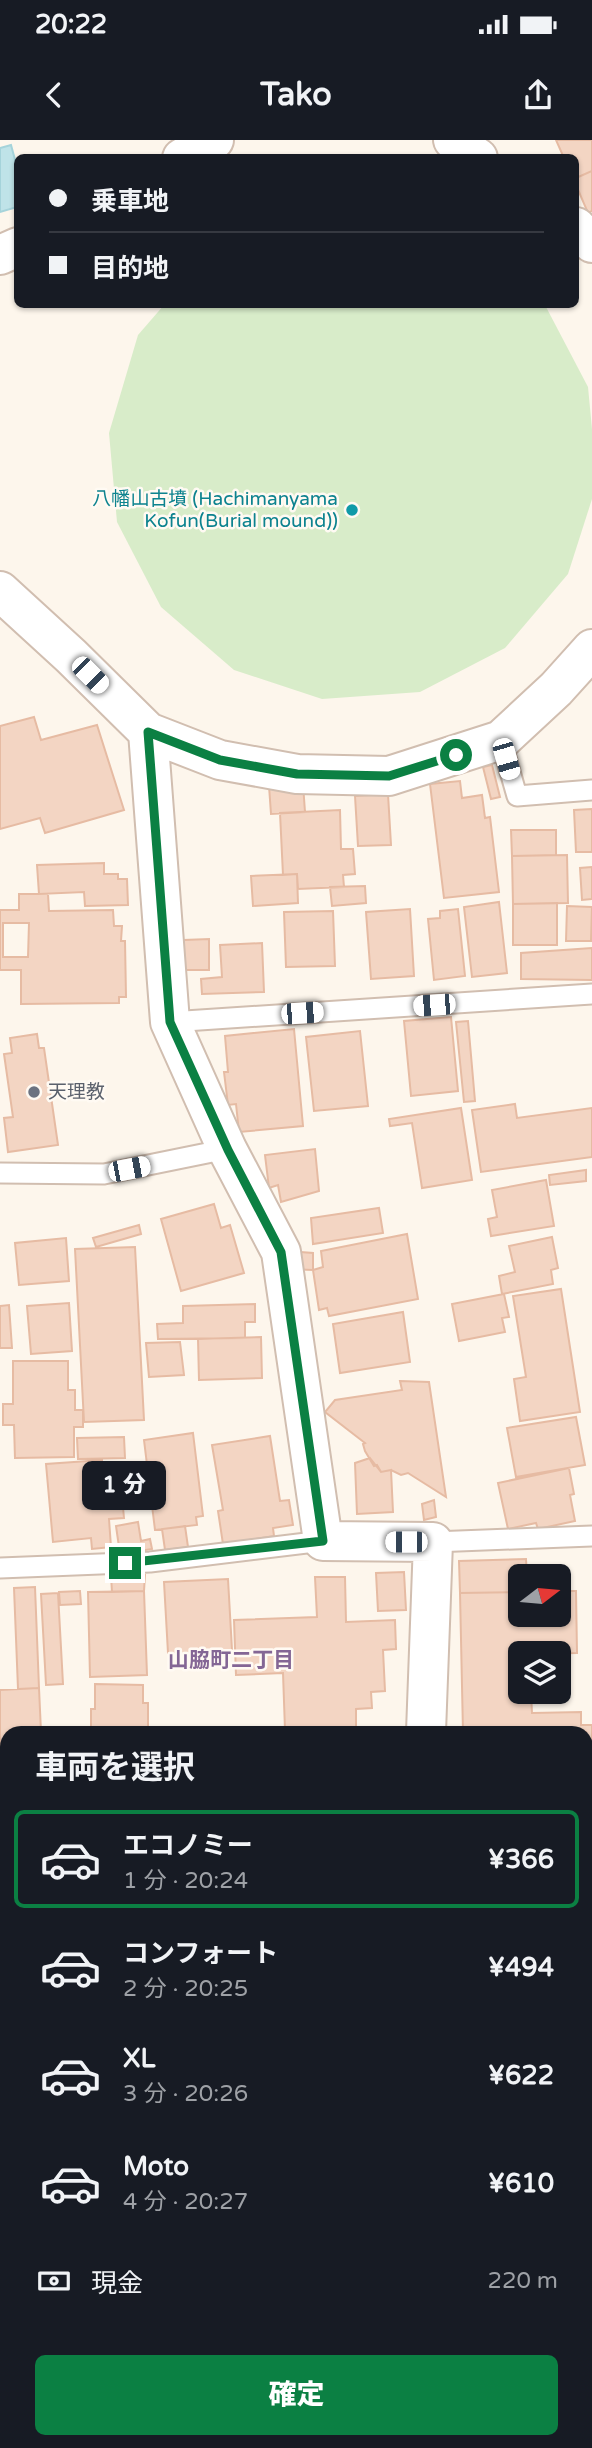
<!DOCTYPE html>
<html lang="ja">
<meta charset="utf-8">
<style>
:root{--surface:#171b24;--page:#20242c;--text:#f1f3f6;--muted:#9ea1a6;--line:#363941;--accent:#0b8043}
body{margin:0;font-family:"Varela Round","Noto Sans JP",sans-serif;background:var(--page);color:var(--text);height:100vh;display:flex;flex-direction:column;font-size:26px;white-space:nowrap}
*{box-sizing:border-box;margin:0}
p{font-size:23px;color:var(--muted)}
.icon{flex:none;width:38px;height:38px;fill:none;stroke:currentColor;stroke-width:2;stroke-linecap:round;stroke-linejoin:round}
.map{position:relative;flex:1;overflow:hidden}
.sheet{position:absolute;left:0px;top:1586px;width:593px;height:723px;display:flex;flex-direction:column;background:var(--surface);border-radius:21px 21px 0 0;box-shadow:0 2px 5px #0004}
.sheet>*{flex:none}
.banner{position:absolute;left:14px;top:14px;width:565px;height:154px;border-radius:10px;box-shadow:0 2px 5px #0004;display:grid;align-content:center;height:154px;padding:0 35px;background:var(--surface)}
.needle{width:46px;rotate:74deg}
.buttons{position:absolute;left:508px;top:1424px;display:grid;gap:14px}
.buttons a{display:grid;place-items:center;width:63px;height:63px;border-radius:10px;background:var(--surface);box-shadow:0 2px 5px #0004;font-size:35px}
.end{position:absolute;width:32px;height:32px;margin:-16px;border:9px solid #0b8043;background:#fff;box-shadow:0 0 0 4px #fff}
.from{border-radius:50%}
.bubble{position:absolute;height:49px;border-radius:10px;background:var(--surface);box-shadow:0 2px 5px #0004;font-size:23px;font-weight:800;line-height:49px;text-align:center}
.car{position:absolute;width:21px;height:42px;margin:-21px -10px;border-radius:9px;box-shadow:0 0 5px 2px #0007;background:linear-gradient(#fff 24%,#345 0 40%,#fff 0 76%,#345 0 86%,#fff 0)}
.banner b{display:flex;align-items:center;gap:24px;height:66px;font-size:26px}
.banner b+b{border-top:2px solid var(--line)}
.banner i{width:18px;height:18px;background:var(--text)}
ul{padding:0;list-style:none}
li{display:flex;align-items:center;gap:21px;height:98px;margin:0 14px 10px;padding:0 21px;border:4px solid transparent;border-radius:10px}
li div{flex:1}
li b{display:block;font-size:26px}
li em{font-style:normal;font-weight:800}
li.current{border-color:var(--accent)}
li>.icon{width:63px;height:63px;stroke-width:1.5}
h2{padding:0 35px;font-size:32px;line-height:84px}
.pay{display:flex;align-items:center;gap:18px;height:77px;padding:0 35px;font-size:26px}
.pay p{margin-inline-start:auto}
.action{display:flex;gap:14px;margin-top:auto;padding:14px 35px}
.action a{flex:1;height:80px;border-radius:10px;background:var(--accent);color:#fff;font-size:28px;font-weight:800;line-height:80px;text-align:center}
.status{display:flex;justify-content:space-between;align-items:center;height:49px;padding:0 35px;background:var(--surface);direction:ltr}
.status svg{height:19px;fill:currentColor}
header{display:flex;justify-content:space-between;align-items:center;height:91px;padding:0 35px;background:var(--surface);font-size:32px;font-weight:800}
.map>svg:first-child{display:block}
.green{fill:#d8ecc9}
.water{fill:#bfe3e8;stroke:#a5d3da;stroke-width:2}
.building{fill:#f3d5c3;stroke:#e6bba3;stroke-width:2;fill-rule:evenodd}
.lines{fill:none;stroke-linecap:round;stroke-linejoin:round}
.service-casing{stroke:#d1beb0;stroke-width:23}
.minor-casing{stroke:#d1beb0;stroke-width:42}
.tertiary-casing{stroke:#d1beb0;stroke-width:42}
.service{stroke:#fff;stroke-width:19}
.minor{stroke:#fff;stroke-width:38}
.tertiary{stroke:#fff;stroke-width:38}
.route{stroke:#0b8043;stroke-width:9}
.culture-dot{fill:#0f9aa8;stroke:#fffaf3;stroke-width:2.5}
.worship-dot{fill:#6b7280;stroke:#fffaf3;stroke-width:2.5}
.labels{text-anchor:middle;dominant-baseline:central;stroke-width:5;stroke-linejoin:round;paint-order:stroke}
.culture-label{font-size:19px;fill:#0d838f;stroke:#fffaf3;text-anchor:end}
.worship-label{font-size:19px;fill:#5b616d;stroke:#fffaf3;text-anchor:start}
.neighbourhood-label{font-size:21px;font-weight:bold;fill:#846695;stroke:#fffaf3}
</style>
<div class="status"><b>20:22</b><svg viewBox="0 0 49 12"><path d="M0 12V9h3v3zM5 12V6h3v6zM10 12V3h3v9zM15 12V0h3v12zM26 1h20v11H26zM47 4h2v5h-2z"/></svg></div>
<header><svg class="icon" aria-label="back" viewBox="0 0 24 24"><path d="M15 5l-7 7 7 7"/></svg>Tako<svg class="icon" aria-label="share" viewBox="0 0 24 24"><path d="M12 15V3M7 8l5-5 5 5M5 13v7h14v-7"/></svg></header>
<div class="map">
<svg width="592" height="2308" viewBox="0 0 592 2308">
<rect width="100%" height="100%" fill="#fdf6ec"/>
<path class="green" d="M164,165H545L588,247L592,289V359L568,434L505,508L420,552L322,559L234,530L161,467L117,382L109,293L138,195Z"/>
<path class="water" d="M11,5L17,27V67L0,72V8Z"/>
<path class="building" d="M556,0H592V31L576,38V18H564Z
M592,31V71L588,73L576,45V38Z
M34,577L41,600L97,585L124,670L45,693L40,678L0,689V586Z
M492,625L500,657L491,659L483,627Z
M460,641L462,658L482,655L485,678L490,677L499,752L444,758L430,644Z
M303,644L305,672L271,674L269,646Z
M388,654L391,705L358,706L355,656Z
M592,669V712H576L574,670Z
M340,670L341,709H353L355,734L343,735L344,747L298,749L297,734L283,735L280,673Z
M511,690H556V715L512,716Z
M567,715L568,763L513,764L512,716Z
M104,723V734H118V739H127L128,765L85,766L84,752L39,754L37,725Z
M592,727V759L582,760L580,728Z
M297,734L298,763L253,766L251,736Z
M365,746L366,763L332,766L330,747Z
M19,754H48L49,771L113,770L114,786H122L121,801H125L126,857H119V863L21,864V830H0V770H19ZM3,783H29L28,817H3Z
M499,762L507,833L472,837L464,767Z
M557,763V805H513V764Z
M567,766L592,767L591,801H566Z
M410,769L414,836L371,839L366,772Z
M458,769L465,836L434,840L428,779L440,778V771Z
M333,771L335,826L286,827L284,772Z
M209,799V830H184V800Z
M262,803L264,852L202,854L201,839L222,837L220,805Z
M592,808V840L521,839V813Z
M451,877L458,951L411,956L404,881Z
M468,881L475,961L464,962L456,882Z
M294,889L303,986L239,992L236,964L228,965L224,932H228L225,896Z
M360,891L368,966L314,971L306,897Z
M37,894L39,908H44L58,1005L8,1012L4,978L13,977L4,914L12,913L10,898Z
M515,964L517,978L592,968V1017L481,1032L472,970Z
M461,968L472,1040L422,1048L412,983L390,986L389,979Z
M315,1009L319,1051L281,1062L278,1045L269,1048L265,1015Z
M586,1030V1041L550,1045L549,1035Z
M546,1040L554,1086L491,1096L488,1079L497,1077L492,1050Z
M214,1064L221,1088L230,1085L244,1133L181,1151L161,1079Z
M379,1068L383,1093L313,1104L311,1078Z
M139,1085L141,1094L96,1107L93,1098Z
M407,1094L418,1159L329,1176L327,1168L319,1170L313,1130L323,1127L321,1111Z
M552,1097L558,1128L551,1130L553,1144L502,1154L499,1136L515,1132L509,1106Z
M66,1098L69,1141L19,1145L15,1103Z
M135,1107L144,1280L84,1282L75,1109Z
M287,1111L313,1113V1130L287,1129Z
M561,1149L580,1272L520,1281L514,1239L526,1237L513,1156Z
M504,1154L509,1177L502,1178L505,1192L459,1201L452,1164Z
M69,1163L72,1211L31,1214L27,1166Z
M255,1164V1182H245V1198L158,1199L157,1184L183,1183V1166Z
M9,1165L12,1208H0V1166Z
M403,1172L410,1222L340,1233L333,1184Z
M261,1197L262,1238L199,1240L198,1199Z
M180,1202L184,1235L149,1237L146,1203Z
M13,1221H68V1250H75V1270H83V1287H74V1317L15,1318L14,1285H3V1264H13Z
M400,1241L429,1242L446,1357L408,1333L401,1335L391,1330L381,1332L377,1325L374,1326L365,1311L363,1304L365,1303L325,1272L335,1260L402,1250Z
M576,1277L585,1325L516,1337L507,1288Z
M193,1293L203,1376L196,1377L197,1385L155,1390L144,1300Z
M270,1296L280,1361L289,1360L293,1385L273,1388L274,1396L223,1404L218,1371L223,1370L212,1305Z
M124,1297L125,1318L78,1319L77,1298Z
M370,1318L381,1332L391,1330L393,1372L357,1374L355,1323Z
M102,1320L105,1359L122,1357L124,1378L109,1379L111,1407L92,1409L91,1398L53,1402L46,1324Z
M569,1328L574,1354L570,1355L575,1381L538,1389L536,1383L508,1389L498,1343Z
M434,1360L436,1377L424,1380L422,1364Z
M138,1382L141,1401L150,1399L152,1409L120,1414L116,1386Z
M185,1386L188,1407L165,1410L162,1389Z
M526,1419L527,1437H520V1452L460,1453L459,1421Z
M404,1432L406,1470L378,1471L376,1433Z
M145,1435L144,1451L112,1452L111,1436Z
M315,1437H345L346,1482L395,1480L396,1509L383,1510L385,1551L371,1552L372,1568L356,1569V1588L285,1590L283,1533L236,1535L234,1480L317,1477Z
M228,1439L232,1510L228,1511L229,1523L175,1525V1513H168L164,1442Z
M35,1447L39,1548L18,1549L14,1448Z
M80,1451L81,1464L60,1465L59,1452Z
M144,1451L147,1535L90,1537L88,1452Z
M558,1451H576L577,1513L520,1514V1552H531L532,1573L581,1572V1585H592V1651H586V1592H463L460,1453L520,1452V1475H558Z
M58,1453L63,1544L46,1545L41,1454Z
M95,1544L143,1545V1563H148V1592H91V1569H95Z
M39,1548L41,1592H7V1676H0V1550Z
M592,1692V1773H586V1693Z
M586,1890H592V2073H586Z
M0,1914H7V1975H0Z
M7,1989V2040L4,2003H0V1990Z
M592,2211V2308H580L579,2301H586V2212Z
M10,2301H93V2308H10Z
M163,2301H211V2308H163Z
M222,2301H253V2308H222Z
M275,2301H369V2308H275Z
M452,2301H498V2308H452Z"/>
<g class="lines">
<defs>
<path id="service" d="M501,600L517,656L592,650
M170,882L592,854
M0,1033L104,1034L227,1009
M433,1402L592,1396
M0,1428L150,1422L323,1401
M586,1862H592
M0,1905H7"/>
<path id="minor" d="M453,0L478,18
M576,87L592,103
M0,451L71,516L148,592L220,620L297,634L389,636L501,600L556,549L592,509
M148,592L170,882L227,1009L281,1112L323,1401L433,1402L426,1592
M586,2184H592
M0,2185H7
M396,2308L397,2301"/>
<path id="tertiary" d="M182,18L214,0
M0,115L18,107"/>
</defs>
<use href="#service" class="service-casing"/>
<use href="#minor" class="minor-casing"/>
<use href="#tertiary" class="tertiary-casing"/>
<use href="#service" class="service"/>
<use href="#minor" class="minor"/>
<use href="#tertiary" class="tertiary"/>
</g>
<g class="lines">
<path class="route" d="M125,1423L323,1401L281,1112L228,1010L170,882L148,592L220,620L297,634L389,636L456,615"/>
</g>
<circle class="culture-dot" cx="352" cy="370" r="7"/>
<circle class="worship-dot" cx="34" cy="952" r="7"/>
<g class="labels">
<g class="culture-label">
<text x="338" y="359">八幡山古墳 (Hachimanyama<tspan x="338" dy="22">Kofun(Burial mound))</tspan></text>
</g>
<g class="worship-label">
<text x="48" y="952">天理教</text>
</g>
<g class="neighbourhood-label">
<text x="231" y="1520">山脇町二丁目</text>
</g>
</g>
</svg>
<div class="buttons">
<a><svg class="needle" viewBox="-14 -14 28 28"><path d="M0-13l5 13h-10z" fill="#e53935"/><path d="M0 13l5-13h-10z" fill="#9ea1a6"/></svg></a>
<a><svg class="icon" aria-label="layers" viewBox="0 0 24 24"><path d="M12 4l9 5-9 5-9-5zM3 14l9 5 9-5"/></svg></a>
</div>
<i class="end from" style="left:456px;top:615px"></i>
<i class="end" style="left:125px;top:1423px"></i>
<div class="bubble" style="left:82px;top:1321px;width:84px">1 分</div>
<i class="car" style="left:90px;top:535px;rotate:135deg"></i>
<i class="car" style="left:506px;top:619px;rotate:164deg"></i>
<i class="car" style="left:434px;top:865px;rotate:266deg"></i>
<i class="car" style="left:302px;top:873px;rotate:86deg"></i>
<i class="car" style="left:129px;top:1029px;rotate:79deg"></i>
<i class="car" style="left:406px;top:1402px;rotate:270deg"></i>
<div class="banner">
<b><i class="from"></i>乗車地</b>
<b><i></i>目的地</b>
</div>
<section class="sheet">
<h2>車両を選択</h2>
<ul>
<li class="current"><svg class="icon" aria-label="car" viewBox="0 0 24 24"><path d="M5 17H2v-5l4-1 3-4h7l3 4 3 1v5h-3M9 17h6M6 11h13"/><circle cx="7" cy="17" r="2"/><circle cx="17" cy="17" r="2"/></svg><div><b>エコノミー</b><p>1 分 · 20:24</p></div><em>¥366</em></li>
<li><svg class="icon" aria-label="car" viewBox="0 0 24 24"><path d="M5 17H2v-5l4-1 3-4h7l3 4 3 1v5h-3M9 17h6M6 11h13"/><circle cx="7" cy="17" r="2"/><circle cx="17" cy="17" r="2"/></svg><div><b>コンフォート</b><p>2 分 · 20:25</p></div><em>¥494</em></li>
<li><svg class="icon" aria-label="car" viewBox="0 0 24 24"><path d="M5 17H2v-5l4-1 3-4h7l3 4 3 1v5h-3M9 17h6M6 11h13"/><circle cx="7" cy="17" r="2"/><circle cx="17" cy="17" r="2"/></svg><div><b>XL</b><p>3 分 · 20:26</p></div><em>¥622</em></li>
<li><svg class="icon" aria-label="car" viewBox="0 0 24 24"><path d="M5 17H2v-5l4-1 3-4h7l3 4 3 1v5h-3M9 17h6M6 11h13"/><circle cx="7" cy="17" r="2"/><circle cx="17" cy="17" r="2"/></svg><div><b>Moto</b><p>4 分 · 20:27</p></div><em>¥610</em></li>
</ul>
<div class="pay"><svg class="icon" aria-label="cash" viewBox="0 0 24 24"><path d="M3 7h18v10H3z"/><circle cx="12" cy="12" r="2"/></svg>現金<p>220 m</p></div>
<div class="action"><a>確定</a></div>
</section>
</div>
